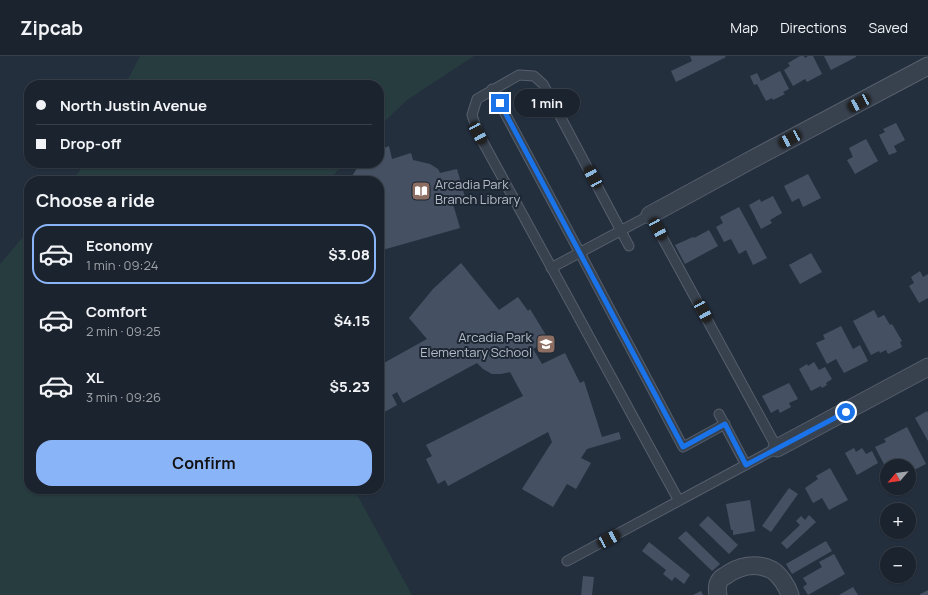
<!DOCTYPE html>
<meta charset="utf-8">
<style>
:root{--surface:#1b232e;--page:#242b36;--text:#f1f3f6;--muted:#a0a4aa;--line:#39404a;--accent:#8ab4f8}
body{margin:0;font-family:Manrope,sans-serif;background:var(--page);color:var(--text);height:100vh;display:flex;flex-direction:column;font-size:15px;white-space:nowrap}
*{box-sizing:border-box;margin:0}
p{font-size:13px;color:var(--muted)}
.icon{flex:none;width:22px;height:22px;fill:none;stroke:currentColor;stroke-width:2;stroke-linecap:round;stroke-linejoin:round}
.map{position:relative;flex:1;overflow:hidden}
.panel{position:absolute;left:24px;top:120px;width:360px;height:318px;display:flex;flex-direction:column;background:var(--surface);border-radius:16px;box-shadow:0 1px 3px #0004,0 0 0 1px var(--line)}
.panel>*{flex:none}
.hud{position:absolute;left:24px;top:24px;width:360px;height:88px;border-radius:16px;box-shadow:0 1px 3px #0004,0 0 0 1px var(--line);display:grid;align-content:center;height:88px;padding:0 12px;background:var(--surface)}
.needle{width:26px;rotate:242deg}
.buttons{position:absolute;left:880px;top:403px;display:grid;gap:8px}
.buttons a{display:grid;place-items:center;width:36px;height:36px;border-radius:50%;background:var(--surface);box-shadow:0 1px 3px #0004,0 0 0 1px var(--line);font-size:20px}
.end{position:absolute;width:18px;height:18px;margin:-9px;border:5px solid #1a73e8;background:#fff;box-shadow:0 0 0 2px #fff}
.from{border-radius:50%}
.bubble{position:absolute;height:28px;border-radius:14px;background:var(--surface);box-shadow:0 1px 3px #0004,0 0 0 1px var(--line);font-size:13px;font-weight:700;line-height:28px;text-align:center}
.car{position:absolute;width:12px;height:24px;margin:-12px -6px;border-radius:5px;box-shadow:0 0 3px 1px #0007;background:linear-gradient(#222 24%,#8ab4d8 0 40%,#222 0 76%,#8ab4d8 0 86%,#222 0)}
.hud b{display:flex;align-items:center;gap:14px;height:38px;font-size:15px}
.hud b+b{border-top:1px solid var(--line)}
.hud i{width:10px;height:10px;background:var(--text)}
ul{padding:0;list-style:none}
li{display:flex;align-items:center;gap:12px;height:60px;margin:0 8px 6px;padding:0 4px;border:2px solid transparent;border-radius:16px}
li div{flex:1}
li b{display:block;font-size:15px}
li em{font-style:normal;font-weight:700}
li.active{border-color:var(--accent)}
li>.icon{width:36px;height:36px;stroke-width:1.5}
h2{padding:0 12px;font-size:18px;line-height:48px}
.primary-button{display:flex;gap:8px;margin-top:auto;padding:8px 12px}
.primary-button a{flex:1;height:46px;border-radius:16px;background:var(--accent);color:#111;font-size:16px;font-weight:700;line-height:46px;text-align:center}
header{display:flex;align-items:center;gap:24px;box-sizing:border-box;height:56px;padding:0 20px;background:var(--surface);border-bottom:1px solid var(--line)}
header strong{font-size:19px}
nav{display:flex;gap:22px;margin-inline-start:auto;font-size:14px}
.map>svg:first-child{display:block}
.green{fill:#263c3f}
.building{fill:#455162}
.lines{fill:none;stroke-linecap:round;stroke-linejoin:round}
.service-casing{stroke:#565f6c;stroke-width:11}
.minor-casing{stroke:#565f6c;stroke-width:19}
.service{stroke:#38414e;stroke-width:9}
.minor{stroke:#38414e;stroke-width:17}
.route{stroke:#1a73e8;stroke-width:5}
.labels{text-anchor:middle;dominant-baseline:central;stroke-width:4;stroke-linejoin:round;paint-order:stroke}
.poi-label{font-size:13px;fill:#b4bcc9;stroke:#1d2633;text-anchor:start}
</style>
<header>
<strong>Zipcab</strong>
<nav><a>Map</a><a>Directions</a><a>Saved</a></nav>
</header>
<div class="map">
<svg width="928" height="539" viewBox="0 0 928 539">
<rect width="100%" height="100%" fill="#242f3e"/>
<path class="green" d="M140,0H474L407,44L379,71V29H125Z
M83,107H345L331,122L330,125H71L79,116Z
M29,174V433H354L412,539H0V208Z"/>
<path class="building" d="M690,0H725L726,1L676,26L671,15L692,5Z
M800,0H804L805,2L808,0H813L822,18L807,26L805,23L793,30L784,14L790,10L788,7Z
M824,0H856V1L831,14Z
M780,15L789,33L783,36L785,38L773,44L772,42L766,45L757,28L754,29L750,20L757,17L761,25Z
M896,67L905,84L894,90L897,96L889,99L879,79L885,76L883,73Z
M866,83L878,105L855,118L847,104L853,101L849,92Z
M389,90L392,103L411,97L413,104L430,108L438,113L440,117L457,113L466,145L453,148L460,172L379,195V125H349L357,112L362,107H379V94Z
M808,118L821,142L803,151L799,142L792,146L784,130Z
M773,140L782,157L770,164L772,167L761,173L749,149L760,143L761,146Z
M739,151L767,202L753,209L746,194L739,198L731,183L724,186L716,171L723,167L720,161Z
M709,174L718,190L685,208L675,189L693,181L694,182Z
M811,197L822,216L800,228L789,209Z
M461,207L499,254L518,241L528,255L530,253L549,284L533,293L542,308L565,297L580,327L584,325L602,381L619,376L621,383L587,393L581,402L591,407L576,433L567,428L553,451L522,433L552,386L548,376L448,430L445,424L438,428L426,403L432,400L426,389L523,340L510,316L501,318H492L483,313L477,307L403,347L397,336L392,339L397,349L379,359V316L385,313L382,308L427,283L409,262L433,233Z
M920,215L923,221L928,218V242L919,247L909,230L914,227L911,221Z
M874,254L878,262L884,259L890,269L892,268L902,285L900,286L902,291L888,298L886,294L880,297L879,295L871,299L853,265Z
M841,270L853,293L860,289L868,305L844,317L836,303L827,308L816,287L825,283L823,279Z
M814,306L819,314L825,311L832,323L826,327L827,329L822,332L821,330L811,335L799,313L807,308L808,310Z
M789,327L798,343L789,347L791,351L780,357L778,353L771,357L762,340Z
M927,355L928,357V385L915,362Z
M907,371L926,408L914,414L909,405L904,408L906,410H887V414L875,391L886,386L884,383Z
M854,392L856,396L862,392L866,398L872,395L878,407L857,419L845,397Z
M830,412L848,444L829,454L822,442L813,447L805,432L818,423L816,420Z
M789,432L798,438L771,476L762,470Z
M750,444L755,475L733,479V474H731L726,448Z
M809,459L816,466L787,493L781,487L800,469L796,465L801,460L805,464Z
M708,460L738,489L729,498L699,469Z
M686,475L720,508L712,515L678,482Z
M826,485L832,495L792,518L786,508Z
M649,486L690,519L684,528L675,521L672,525L663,518L666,514L642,495Z
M834,498L845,518L808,539L803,531L807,528L803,522L822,511L819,506Z
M583,520L594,521L592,539H581Z
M853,531L858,539H839Z
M928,534V539H919Z
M701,535L703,539H693Z"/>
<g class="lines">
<defs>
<path id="service" d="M492,33L580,197L683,391L725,368
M629,190L543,28L534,20L519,19L477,43L472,59L478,77L679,445
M551,212L650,159L777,392L567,505
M719,358L746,409"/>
<path id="minor" d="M650,159L749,105L928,10
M777,392L928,311
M718,539C717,534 717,528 720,524C721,522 723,521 725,520C739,510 756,506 772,514C780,519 787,530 790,539"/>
</defs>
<use href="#service" class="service-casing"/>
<use href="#minor" class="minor-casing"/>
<use href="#service" class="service"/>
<use href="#minor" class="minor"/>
</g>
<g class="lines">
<path class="route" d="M500,47L683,391L725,368L746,409L846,356"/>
</g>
<defs>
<symbol id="library-square" viewBox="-11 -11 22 22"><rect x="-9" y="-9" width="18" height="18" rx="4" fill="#8d6e63" stroke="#1d2633"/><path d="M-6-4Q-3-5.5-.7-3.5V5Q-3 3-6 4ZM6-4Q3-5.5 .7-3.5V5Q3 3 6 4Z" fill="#fff"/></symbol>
<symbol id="school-square" viewBox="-11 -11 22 22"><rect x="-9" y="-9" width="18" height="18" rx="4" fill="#8d6e63" stroke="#1d2633"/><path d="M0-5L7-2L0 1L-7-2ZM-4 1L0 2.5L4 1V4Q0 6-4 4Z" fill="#fff"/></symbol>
</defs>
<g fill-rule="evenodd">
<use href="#library-square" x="410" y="124" width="22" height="22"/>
<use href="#school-square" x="535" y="277" width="22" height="22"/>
</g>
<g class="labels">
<g class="poi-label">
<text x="435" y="128">Arcadia Park<tspan x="435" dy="15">Branch Library</tspan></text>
<text x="532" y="281" text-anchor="end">Arcadia Park<tspan x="532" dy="15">Elementary School</tspan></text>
</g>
</g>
</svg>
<div class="buttons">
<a><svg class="needle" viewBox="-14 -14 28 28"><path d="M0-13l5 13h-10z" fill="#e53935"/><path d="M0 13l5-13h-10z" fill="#a0a4aa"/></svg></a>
<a>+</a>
<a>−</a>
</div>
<i class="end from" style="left:846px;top:356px"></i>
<i class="end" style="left:500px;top:47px"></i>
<div class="bubble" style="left:514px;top:33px;width:66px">1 min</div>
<i class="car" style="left:859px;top:47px;rotate:242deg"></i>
<i class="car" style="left:478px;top:77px;rotate:152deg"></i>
<i class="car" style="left:790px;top:83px;rotate:242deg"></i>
<i class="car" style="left:593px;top:121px;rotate:332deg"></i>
<i class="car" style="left:658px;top:173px;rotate:151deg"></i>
<i class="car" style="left:703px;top:255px;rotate:152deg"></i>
<i class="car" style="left:609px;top:483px;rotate:62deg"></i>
<div class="hud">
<b><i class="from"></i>North Justin Avenue</b>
<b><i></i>Drop-off</b>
</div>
<section class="panel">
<h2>Choose a ride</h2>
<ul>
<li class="active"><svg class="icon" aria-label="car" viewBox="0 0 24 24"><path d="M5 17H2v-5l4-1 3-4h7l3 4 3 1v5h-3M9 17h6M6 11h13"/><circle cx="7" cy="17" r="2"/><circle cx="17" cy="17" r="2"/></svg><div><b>Economy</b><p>1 min · 09:24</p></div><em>$3.08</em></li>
<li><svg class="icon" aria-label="car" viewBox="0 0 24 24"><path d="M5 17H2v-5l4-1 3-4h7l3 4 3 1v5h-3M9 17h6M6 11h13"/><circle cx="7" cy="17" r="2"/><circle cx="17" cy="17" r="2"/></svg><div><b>Comfort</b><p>2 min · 09:25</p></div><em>$4.15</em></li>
<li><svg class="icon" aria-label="car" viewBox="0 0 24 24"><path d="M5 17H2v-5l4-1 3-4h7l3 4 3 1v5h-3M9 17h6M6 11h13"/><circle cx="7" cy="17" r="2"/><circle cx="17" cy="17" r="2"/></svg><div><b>XL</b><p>3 min · 09:26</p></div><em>$5.23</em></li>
</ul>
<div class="primary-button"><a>Confirm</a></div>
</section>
</div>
